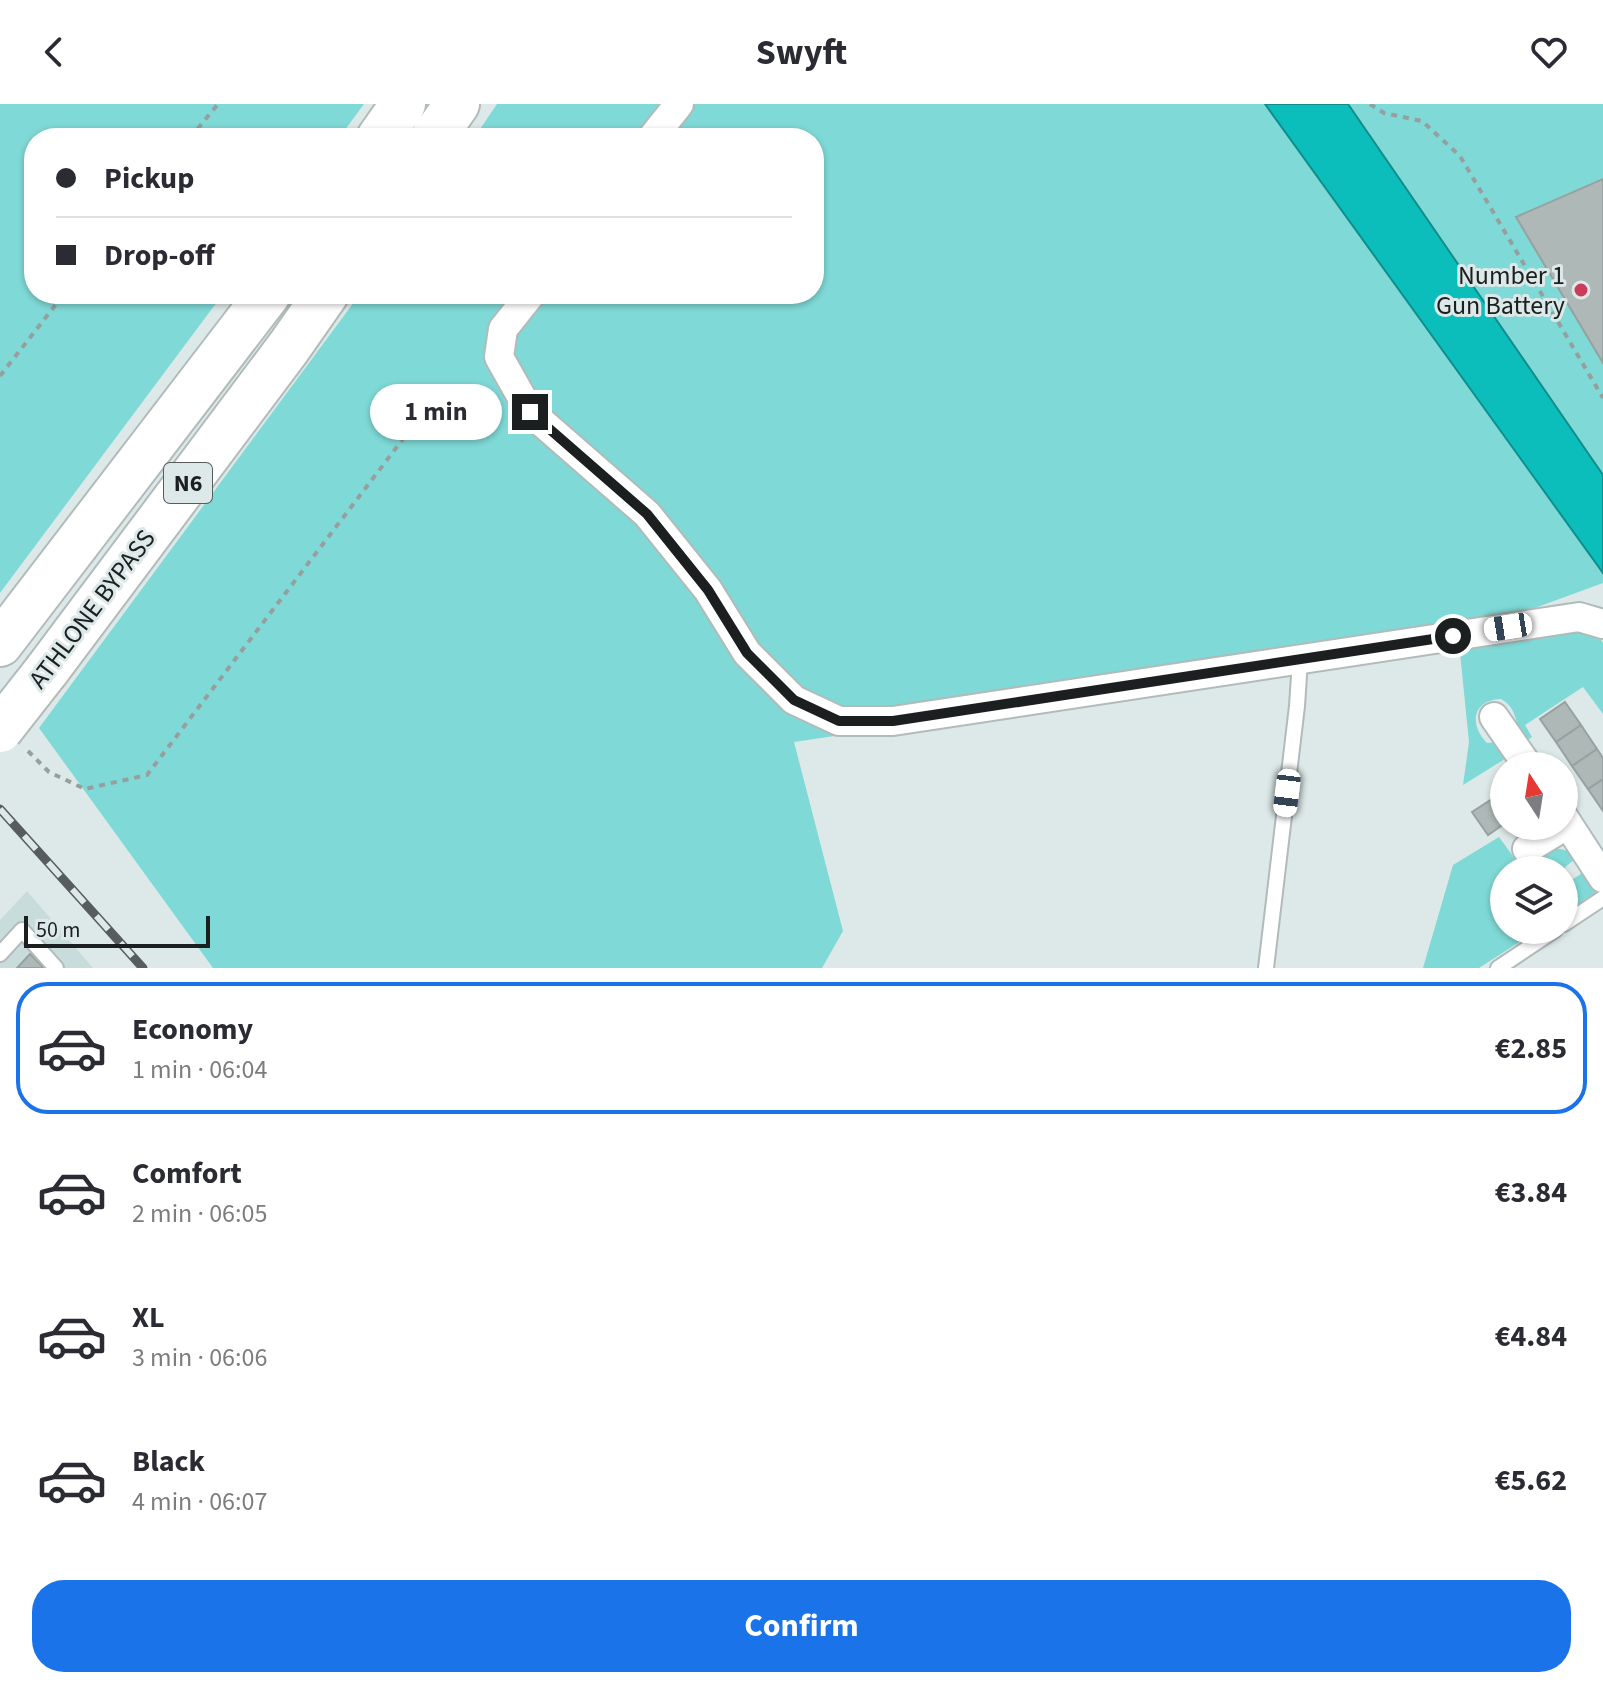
<!DOCTYPE html>
<meta charset="utf-8">
<style>
:root{--surface:#fff;--page:#f7f7f7;--text:#2b2b33;--muted:#7c7c81;--line:#e1e1e2;--accent:#1a73e8}
body{margin:0;font-family:"Source Sans 3",sans-serif;background:var(--page);color:var(--text);height:100vh;display:flex;flex-direction:column;font-size:30px;white-space:nowrap}
*{box-sizing:border-box;margin:0}
p{font-size:26px;color:var(--muted)}
.icon{flex:none;width:44px;height:44px;fill:none;stroke:currentColor;stroke-width:2;stroke-linecap:round;stroke-linejoin:round}
.map{position:relative;height:864px;overflow:hidden}
.sheet{display:flex;flex-direction:column;background:var(--surface);flex:1}
.sheet>*{flex:none}
.top-card{position:absolute;left:24px;top:24px;width:800px;height:176px;border-radius:32px;box-shadow:0 2px 6px #0004;display:grid;align-content:center;height:176px;padding:0 32px;background:var(--surface)}
.needle{width:52px;rotate:348deg}
.fabs{position:absolute;left:1490px;top:648px;display:grid;gap:16px}
.fabs a{display:grid;place-items:center;width:88px;height:88px;border-radius:50%;background:var(--surface);box-shadow:0 2px 6px #0004;font-size:40px}
.scale{position:absolute;left:24px;bottom:20px;width:186px;box-sizing:border-box;padding-left:8px;border:4px solid #1b1f1f;border-top:0;font-size:22px;line-height:28px;white-space:nowrap;color:#1b1f1f;-webkit-text-stroke:6px #dde9e8;paint-order:stroke}
.end{position:absolute;width:36px;height:36px;margin:-18px;border:10px solid #1b1f1f;background:#fff;box-shadow:0 0 0 4px #fff}
.from{border-radius:50%}
.bubble{position:absolute;height:56px;border-radius:28px;background:var(--surface);box-shadow:0 2px 6px #0004;font-size:26px;font-weight:700;line-height:56px;text-align:center}
.car{position:absolute;width:24px;height:48px;margin:-24px -12px;border-radius:10px;box-shadow:0 0 6px 2px #0007;background:linear-gradient(#fff 24%,#345 0 40%,#fff 0 76%,#345 0 86%,#fff 0)}
.top-card b{display:flex;align-items:center;gap:28px;height:76px;font-size:30px}
.top-card b+b{border-top:2px solid var(--line)}
.top-card i{width:20px;height:20px;background:var(--text)}
ul{padding:14px 0 0;list-style:none}
li{display:flex;align-items:center;gap:24px;height:132px;margin:0 16px 12px;padding:0 16px;border:4px solid transparent;border-radius:32px}
li div{flex:1}
li b{display:block;font-size:30px}
li em{font-style:normal;font-weight:700}
li.on{border-color:var(--accent)}
li>.icon{width:72px;height:72px;stroke-width:1.5}
.primary-button{display:flex;gap:16px;margin-top:auto;padding:16px 32px}
.primary-button a{flex:1;height:92px;border-radius:32px;background:var(--accent);color:#fff;font-size:32px;font-weight:700;line-height:92px;text-align:center}
header{display:flex;justify-content:space-between;align-items:center;height:104px;padding:0 32px;background:var(--surface);font-size:36px;font-weight:700}
.map>svg:first-child{display:block}
.built{fill:#c8dcdb}
.green{fill:#7fd9d6}
.water{fill:#0bbebb;stroke:#108e8c;stroke-width:2}
.building{fill:#adb8b7;stroke:#97a1a1;stroke-width:2}
.lines{fill:none;stroke-linecap:round;stroke-linejoin:round}
.lane-casing{stroke:#b0bbba;stroke-width:18}
.street-casing{stroke:#b0bbba;stroke-width:32}
.highway-casing{stroke:#b0bbba;stroke-width:48}
.path{stroke:#969f9e;stroke-width:4;stroke-dasharray:6 6;stroke-linecap:butt}
.lane{stroke:#fff;stroke-width:14}
.street{stroke:#fff;stroke-width:28}
.highway{stroke:#fff;stroke-width:44}
.rail-casing{stroke:#575d5d;stroke-width:9}
.rail{stroke:#dde9e8;stroke-width:6;stroke-dasharray:18;stroke-linecap:butt}
.highway-bridge-casing{stroke:#b0bbba;stroke-width:48;stroke-linecap:butt}
.highway-bridge{stroke:#fff;stroke-width:44}
.route{stroke:#1b1f1f;stroke-width:10}
.poi-dot{fill:#cb3b5a;stroke:#dde9e8;stroke-width:3}
.labels{text-anchor:middle;dominant-baseline:central;stroke-width:6;stroke-linejoin:round;paint-order:stroke}
.shield{fill:#dde9e8;stroke:#555c5b;stroke-width:2}
.shield-label{font-size:24px;font-weight:bold;fill:#1b1f1f}
.poi-label{font-size:26px;fill:#1b1f1f;stroke:#dde9e8;text-anchor:end}
.street-label{font-size:26px;fill:#1b1f1f;stroke:#dde9e8}
</style>
<header><svg class="icon" aria-label="back" viewBox="0 0 24 24"><path d="M15 5l-7 7 7 7"/></svg>Swyft<svg class="icon" aria-label="heart" viewBox="0 0 24 24"><path d="M12 20l-8-8c-3-5 5-10 8-4 3-6 11-1 8 4z"/></svg></header>
<div class="map">
<svg width="1603" height="864" viewBox="0 0 1603 864">
<rect width="100%" height="100%" fill="#dde9e8"/>
<path class="built" d="M27,787L93,864H0V816Z"/>
<path class="green" d="M0,0H364L339,34H34V190H223L0,489Z
M497,0H1265L1603,469V479L1532,505L1474,517L1576,525L1601,536L1603,539V610L1583,583L1525,621L1532,633L1521,640C1516,623 1519,605 1501,595C1472,596 1469,621 1487,639L1499,638L1508,653L1463,681L1469,638L1459,539L794,638L843,827L822,864H213L39,624L360,190H814V34H474Z
M1348,0H1603V371Z
M1499,733L1521,763C1539,752 1558,734 1576,754L1562,766H1504V826H1538L1479,864H1423L1453,761Z
M1584,768L1594,782L1595,789L1564,809V769L1570,777Z"/>
<path class="water" d="M1265,0H1348L1603,371V469Z"/>
<path class="building" d="M1603,75V259L1516,113Z
M1565,598L1581,621L1556,638L1540,615Z
M1581,621L1597,645L1572,662L1556,638Z
M1597,645L1603,654V675L1588,685L1572,662Z
M1603,675V707L1588,685Z
M1495,693L1504,706V720L1488,731L1472,708Z
M30,850L44,864H17Z"/>
<g class="lines">
<defs>
<path id="lane" d="M1564,820L1603,794
M0,850L22,826L56,864
M1266,864L1297,602L1300,556
M1498,864L1555,826"/>
<path id="street" d="M652,34L679,0
M531,190L503,225L499,253L530,308L647,410L708,486L747,549L794,596L839,617H893L1579,513L1603,520
M1494,613L1528,662
M1564,714L1603,774
M1527,745L1568,720"/>
<path id="highway" d="M379,34L403,0
M433,34L457,0
M0,540L268,190
M47,566L289,243L326,190"/>
</defs>
<use href="#lane" class="lane-casing"/>
<use href="#street" class="street-casing"/>
<use href="#highway" class="highway-casing"/>
<path class="path" d="M1370,0L1384,9L1422,17L1460,52L1603,294
M190,34L218,0
M0,272L64,190
M28,647L49,668L85,685L147,671L425,306L464,294L494,295"/>
<use href="#lane" class="lane"/>
<use href="#street" class="street"/>
<use href="#highway" class="highway"/>
<defs>
<path id="rail" d="M0,705L143,864"/>
</defs>
<use href="#rail" class="rail-casing"/>
<use href="#rail" class="rail"/>
<defs>
<path id="highway-bridge" d="M0,626L47,566"/>
</defs>
<use href="#highway-bridge" class="highway-bridge-casing"/>
<use href="#highway-bridge" class="highway-bridge"/>
</g>
<g class="lines">
<path class="route" d="M530,308L647,410L708,486L747,549L794,596L839,617H893L1453,532"/>
</g>
<circle class="poi-dot" cx="1581" cy="186" r="8"/>
<g class="labels">
<rect class="shield" x="164" y="359" width="48" height="40" rx="6"/>
<g class="shield-label">
<text x="188" y="379">N6</text>
</g>
<g class="poi-label">
<text x="1565" y="171">Number 1<tspan x="1565" dy="30">Gun Battery</tspan></text>
</g>
<g class="street-label">
<text transform="translate(92 505) rotate(-53)">ATHLONE BYPASS</text>
</g>
</g>
</svg>
<div class="fabs">
<a><svg class="needle" viewBox="-14 -14 28 28"><path d="M0-13l5 13h-10z" fill="#e53935"/><path d="M0 13l5-13h-10z" fill="#7c7c81"/></svg></a>
<a><svg class="icon" aria-label="layers" viewBox="0 0 24 24"><path d="M12 4l9 5-9 5-9-5zM3 14l9 5 9-5"/></svg></a>
</div>
<div class="scale">50 m</div>
<i class="end from" style="left:1453px;top:532px"></i>
<i class="end" style="left:530px;top:308px"></i>
<div class="bubble" style="left:370px;top:280px;width:132px">1 min</div>
<i class="car" style="left:1508px;top:523px;rotate:261deg"></i>
<i class="car" style="left:1287px;top:689px;rotate:187deg"></i>
<div class="top-card">
<b><i class="from"></i>Pickup</b>
<b><i></i>Drop-off</b>
</div>
</div>
<section class="sheet">
<ul>
<li class="on"><svg class="icon" aria-label="car" viewBox="0 0 24 24"><path d="M5 17H2v-5l4-1 3-4h7l3 4 3 1v5h-3M9 17h6M6 11h13"/><circle cx="7" cy="17" r="2"/><circle cx="17" cy="17" r="2"/></svg><div><b>Economy</b><p>1 min · 06:04</p></div><em>€2.85</em></li>
<li><svg class="icon" aria-label="car" viewBox="0 0 24 24"><path d="M5 17H2v-5l4-1 3-4h7l3 4 3 1v5h-3M9 17h6M6 11h13"/><circle cx="7" cy="17" r="2"/><circle cx="17" cy="17" r="2"/></svg><div><b>Comfort</b><p>2 min · 06:05</p></div><em>€3.84</em></li>
<li><svg class="icon" aria-label="car" viewBox="0 0 24 24"><path d="M5 17H2v-5l4-1 3-4h7l3 4 3 1v5h-3M9 17h6M6 11h13"/><circle cx="7" cy="17" r="2"/><circle cx="17" cy="17" r="2"/></svg><div><b>XL</b><p>3 min · 06:06</p></div><em>€4.84</em></li>
<li><svg class="icon" aria-label="car" viewBox="0 0 24 24"><path d="M5 17H2v-5l4-1 3-4h7l3 4 3 1v5h-3M9 17h6M6 11h13"/><circle cx="7" cy="17" r="2"/><circle cx="17" cy="17" r="2"/></svg><div><b>Black</b><p>4 min · 06:07</p></div><em>€5.62</em></li>
</ul>
<div class="primary-button"><a>Confirm</a></div>
</section>
